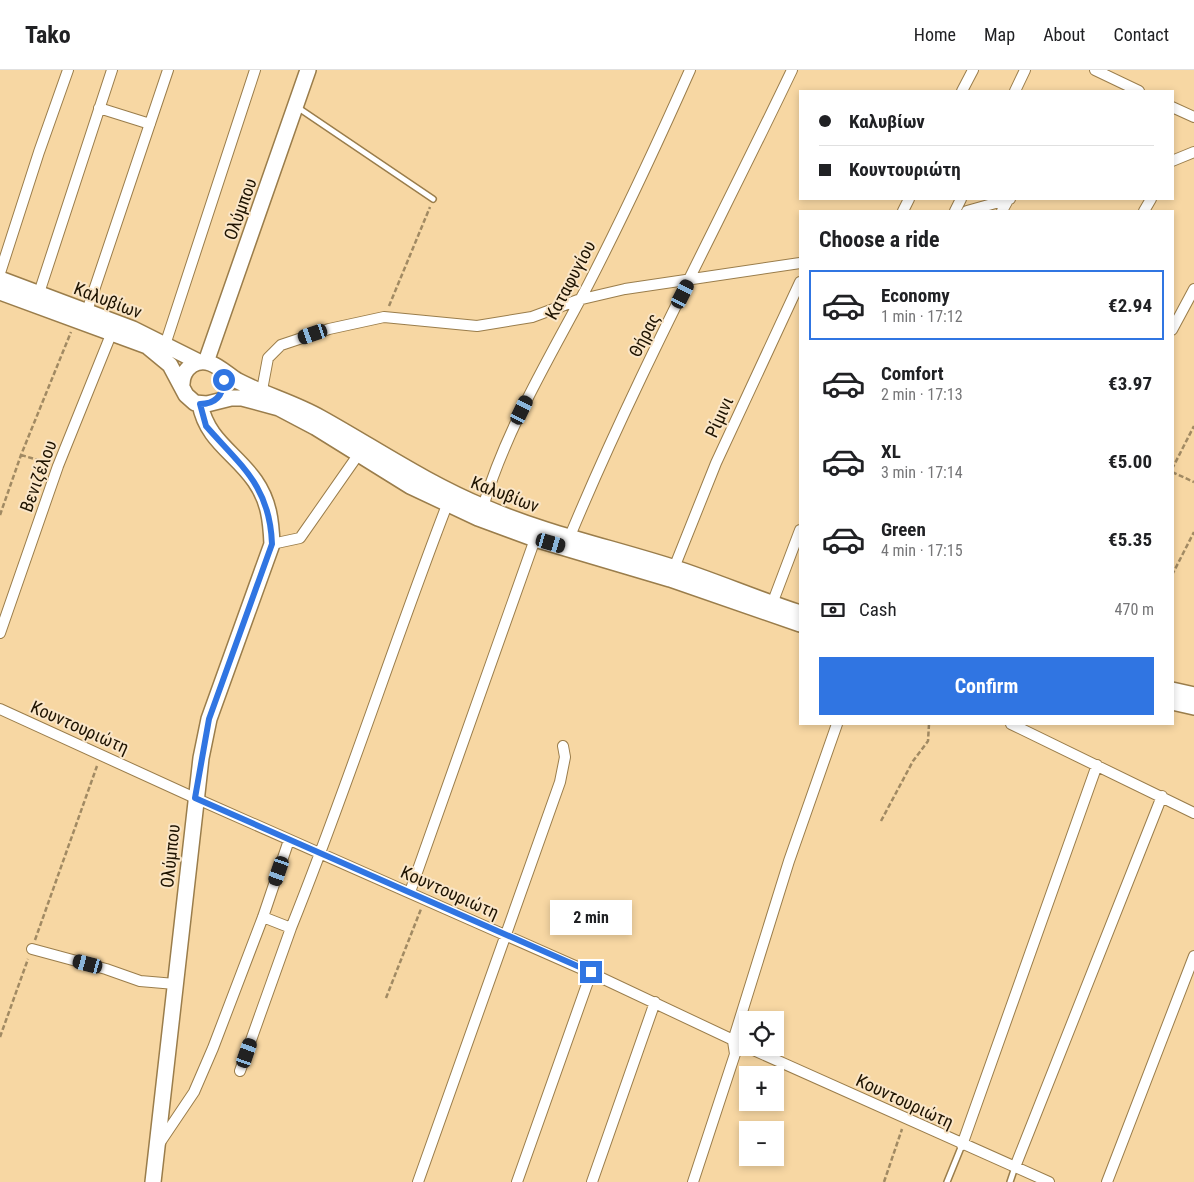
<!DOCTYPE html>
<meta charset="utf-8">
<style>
:root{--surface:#fff;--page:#f6f6f6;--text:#202124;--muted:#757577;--line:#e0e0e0;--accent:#3075e2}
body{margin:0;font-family:"Roboto Condensed",sans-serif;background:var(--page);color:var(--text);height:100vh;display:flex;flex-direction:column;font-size:19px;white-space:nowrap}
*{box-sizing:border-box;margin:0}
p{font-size:16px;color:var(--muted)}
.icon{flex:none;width:28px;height:28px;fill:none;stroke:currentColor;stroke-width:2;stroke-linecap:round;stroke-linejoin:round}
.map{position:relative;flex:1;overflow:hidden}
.panel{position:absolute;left:799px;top:140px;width:375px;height:515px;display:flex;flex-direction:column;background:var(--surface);border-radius:0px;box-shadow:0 2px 8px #0003}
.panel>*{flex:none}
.top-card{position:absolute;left:799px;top:20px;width:375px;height:110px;border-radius:0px;box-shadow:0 2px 8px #0003;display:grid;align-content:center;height:110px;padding:0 20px;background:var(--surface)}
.fabs{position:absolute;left:739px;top:941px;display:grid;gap:10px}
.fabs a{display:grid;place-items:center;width:45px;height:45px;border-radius:0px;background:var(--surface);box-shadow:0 2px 8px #0003;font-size:25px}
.end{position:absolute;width:22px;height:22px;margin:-11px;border:6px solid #3075e2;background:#fff;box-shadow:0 0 0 2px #fff}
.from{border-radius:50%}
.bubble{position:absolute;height:35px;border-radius:0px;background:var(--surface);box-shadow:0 2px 8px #0003;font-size:16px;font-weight:700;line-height:35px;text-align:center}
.car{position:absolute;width:15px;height:30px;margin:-15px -8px;border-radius:6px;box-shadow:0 0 4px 1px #0007;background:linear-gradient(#222 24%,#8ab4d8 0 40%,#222 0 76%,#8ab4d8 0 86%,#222 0)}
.top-card b{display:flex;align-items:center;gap:18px;height:48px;font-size:19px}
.top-card b+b{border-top:1px solid var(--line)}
.top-card i{width:12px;height:12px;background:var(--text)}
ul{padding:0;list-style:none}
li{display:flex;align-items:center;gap:15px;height:70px;margin:0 10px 8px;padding:0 10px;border:2px solid transparent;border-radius:0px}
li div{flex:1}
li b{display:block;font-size:19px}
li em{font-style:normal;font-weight:700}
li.selected{border-color:var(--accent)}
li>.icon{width:45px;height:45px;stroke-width:1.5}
h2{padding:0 20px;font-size:22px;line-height:60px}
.pay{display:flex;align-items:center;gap:12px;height:55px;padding:0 20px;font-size:19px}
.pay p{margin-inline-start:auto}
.primary-button{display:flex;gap:10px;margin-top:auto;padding:10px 20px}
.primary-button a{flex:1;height:58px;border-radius:0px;background:var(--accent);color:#fff;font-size:20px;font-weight:700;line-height:58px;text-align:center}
header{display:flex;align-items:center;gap:30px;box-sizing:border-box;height:70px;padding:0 25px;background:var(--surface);border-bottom:1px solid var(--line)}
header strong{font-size:24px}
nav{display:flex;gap:28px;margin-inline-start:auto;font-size:18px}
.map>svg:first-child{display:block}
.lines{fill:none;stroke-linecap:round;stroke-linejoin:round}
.lane-casing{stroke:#9a7d4b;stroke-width:8}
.street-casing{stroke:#9a7d4b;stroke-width:12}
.secondary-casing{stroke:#9a7d4b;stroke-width:18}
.path{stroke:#a18a63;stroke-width:2.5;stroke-dasharray:5 2.5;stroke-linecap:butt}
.lane{stroke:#fff;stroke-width:5}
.street{stroke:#fff;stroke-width:10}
.secondary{stroke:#fff;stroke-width:15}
.route{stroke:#3075e2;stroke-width:6}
.labels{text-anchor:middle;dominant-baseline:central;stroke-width:4;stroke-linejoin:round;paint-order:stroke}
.street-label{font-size:18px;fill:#1e1301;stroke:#fae6c8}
</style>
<header>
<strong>Tako</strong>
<nav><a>Home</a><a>Map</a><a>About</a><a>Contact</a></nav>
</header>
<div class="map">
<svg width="1194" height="1112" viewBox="0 0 1194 1112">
<rect width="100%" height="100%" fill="#f7d7a3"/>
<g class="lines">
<defs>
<path id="lane" d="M297,37L433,129
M947,1112L962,1075
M1010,1112L1015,1097"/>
<path id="street" d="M1095,0L1139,21
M962,21L973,0
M1015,21L1025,0
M1172,37L1194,47
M99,38L150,54
M1172,91L1194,82
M903,141L909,129
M955,141L961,129
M967,141L1010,129
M1002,141L1008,130
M1144,141L1151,129
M0,203L39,82L68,0
M39,223L112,0
M87,241L168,0
M1172,260L1194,219
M165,275L255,0
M262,320L268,288L281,275L329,259L384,247L477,256L532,247L578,230L625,219L800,193
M483,437C506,359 550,287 588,215C624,145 658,72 690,0
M570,466C636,307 718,155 792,0
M272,474L300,468L358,385
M674,498L716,393L800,212
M772,534L800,460
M0,563L58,396L112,262
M0,639L195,728L591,903L748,977
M1011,654L1194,743
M410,822L535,469
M291,858C347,719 393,575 447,435
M32,879L106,899L140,911L175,914
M749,978L1049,1112
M240,1001L291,858L263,847
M159,1074L194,1022L213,978L263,847L289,770
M962,1075L1097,695
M1015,1097L1162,726
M418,1112L560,712L565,687L563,676
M517,1112L591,903
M592,1112L655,932
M693,1112L735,984L733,971L789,791L837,654
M1107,1112L1194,886"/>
<path id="secondary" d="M0,209L133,259L199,292
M0,222L147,276L170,295L186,325L195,333L207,334L231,328H242L279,338L315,357L410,416L478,448L535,469L670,509L800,554
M206,292L308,0
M182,314C182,307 185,300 192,295C209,284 224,303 238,311C265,325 295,333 321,348C375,378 426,413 484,437C544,463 609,477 672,497C715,511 757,529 800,543
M1172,620L1194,625
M1172,632L1194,637
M153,1112L201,688L209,649L272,474C271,451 269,431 255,411C236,383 207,371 200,334"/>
</defs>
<use href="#lane" class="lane-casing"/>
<use href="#street" class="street-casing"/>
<use href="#secondary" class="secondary-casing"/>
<path class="path" d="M389,236L430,137
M21,385L48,393
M1172,399L1194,356
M1172,402L1194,412
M0,445L21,385L71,262
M1172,505L1194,462
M881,751L913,691L928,671L929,654
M35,870L97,696
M386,928L421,839
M0,967L28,889
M884,1112L902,1059"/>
<use href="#lane" class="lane"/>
<use href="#street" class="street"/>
<use href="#secondary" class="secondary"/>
</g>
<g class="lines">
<path class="route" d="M224,310C223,325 216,334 200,334L206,356C241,396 270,416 272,474L209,649L195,728L591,902"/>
</g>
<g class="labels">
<g class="street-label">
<text transform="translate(240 139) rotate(-70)">Ολύμπου</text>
<text transform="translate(570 210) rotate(-62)">Καταφυγίου</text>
<text transform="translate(108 230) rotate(21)">Καλυβίων</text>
<text transform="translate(644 265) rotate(-63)">Θήρας</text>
<text transform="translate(719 347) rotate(-65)">Ρίμινι</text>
<text transform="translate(38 406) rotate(-70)">Βενιζέλου</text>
<text transform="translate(505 424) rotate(21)">Καλυβίων</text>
<text transform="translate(80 657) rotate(24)">Κουντουριώτη</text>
<text transform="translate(170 786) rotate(-84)">Ολύμπου</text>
<text transform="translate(450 822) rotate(24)">Κουντουριώτη</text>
<text transform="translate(905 1031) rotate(25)">Κουντουριώτη</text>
</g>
</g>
</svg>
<div class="fabs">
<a><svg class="icon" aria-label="locate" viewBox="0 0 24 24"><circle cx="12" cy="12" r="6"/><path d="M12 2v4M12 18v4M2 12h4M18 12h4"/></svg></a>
<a>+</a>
<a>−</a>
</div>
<i class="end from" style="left:224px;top:310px"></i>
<i class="end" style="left:591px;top:902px"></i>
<div class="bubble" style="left:550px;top:830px;width:82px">2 min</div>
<i class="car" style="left:683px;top:224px;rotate:27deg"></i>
<i class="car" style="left:313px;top:264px;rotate:251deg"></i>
<i class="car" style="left:522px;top:340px;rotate:26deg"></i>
<i class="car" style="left:551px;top:473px;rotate:106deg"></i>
<i class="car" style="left:279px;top:801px;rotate:199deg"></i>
<i class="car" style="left:88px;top:894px;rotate:285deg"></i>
<i class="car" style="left:247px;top:983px;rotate:19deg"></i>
<div class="top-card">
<b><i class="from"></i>Καλυβίων</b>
<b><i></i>Κουντουριώτη</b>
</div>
<section class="panel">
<h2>Choose a ride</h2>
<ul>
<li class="selected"><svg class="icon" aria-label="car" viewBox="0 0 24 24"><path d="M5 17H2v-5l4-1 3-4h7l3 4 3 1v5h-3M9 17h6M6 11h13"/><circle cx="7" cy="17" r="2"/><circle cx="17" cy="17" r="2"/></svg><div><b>Economy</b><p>1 min · 17:12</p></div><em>€2.94</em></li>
<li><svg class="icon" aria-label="car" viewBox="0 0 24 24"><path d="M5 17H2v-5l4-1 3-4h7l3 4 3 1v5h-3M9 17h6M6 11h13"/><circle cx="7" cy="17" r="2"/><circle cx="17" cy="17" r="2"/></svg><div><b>Comfort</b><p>2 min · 17:13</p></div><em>€3.97</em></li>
<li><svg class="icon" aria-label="car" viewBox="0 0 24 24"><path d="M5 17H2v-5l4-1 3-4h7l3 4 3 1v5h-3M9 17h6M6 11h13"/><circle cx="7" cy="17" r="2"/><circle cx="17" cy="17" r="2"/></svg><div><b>XL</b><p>3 min · 17:14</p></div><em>€5.00</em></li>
<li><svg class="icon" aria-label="car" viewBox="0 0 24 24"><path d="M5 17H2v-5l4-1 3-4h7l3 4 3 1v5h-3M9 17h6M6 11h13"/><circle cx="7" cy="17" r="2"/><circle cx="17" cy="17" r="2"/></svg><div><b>Green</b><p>4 min · 17:15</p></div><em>€5.35</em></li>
</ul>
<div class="pay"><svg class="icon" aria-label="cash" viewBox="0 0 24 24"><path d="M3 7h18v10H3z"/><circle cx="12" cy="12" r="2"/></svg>Cash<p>470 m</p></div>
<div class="primary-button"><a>Confirm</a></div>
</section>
</div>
